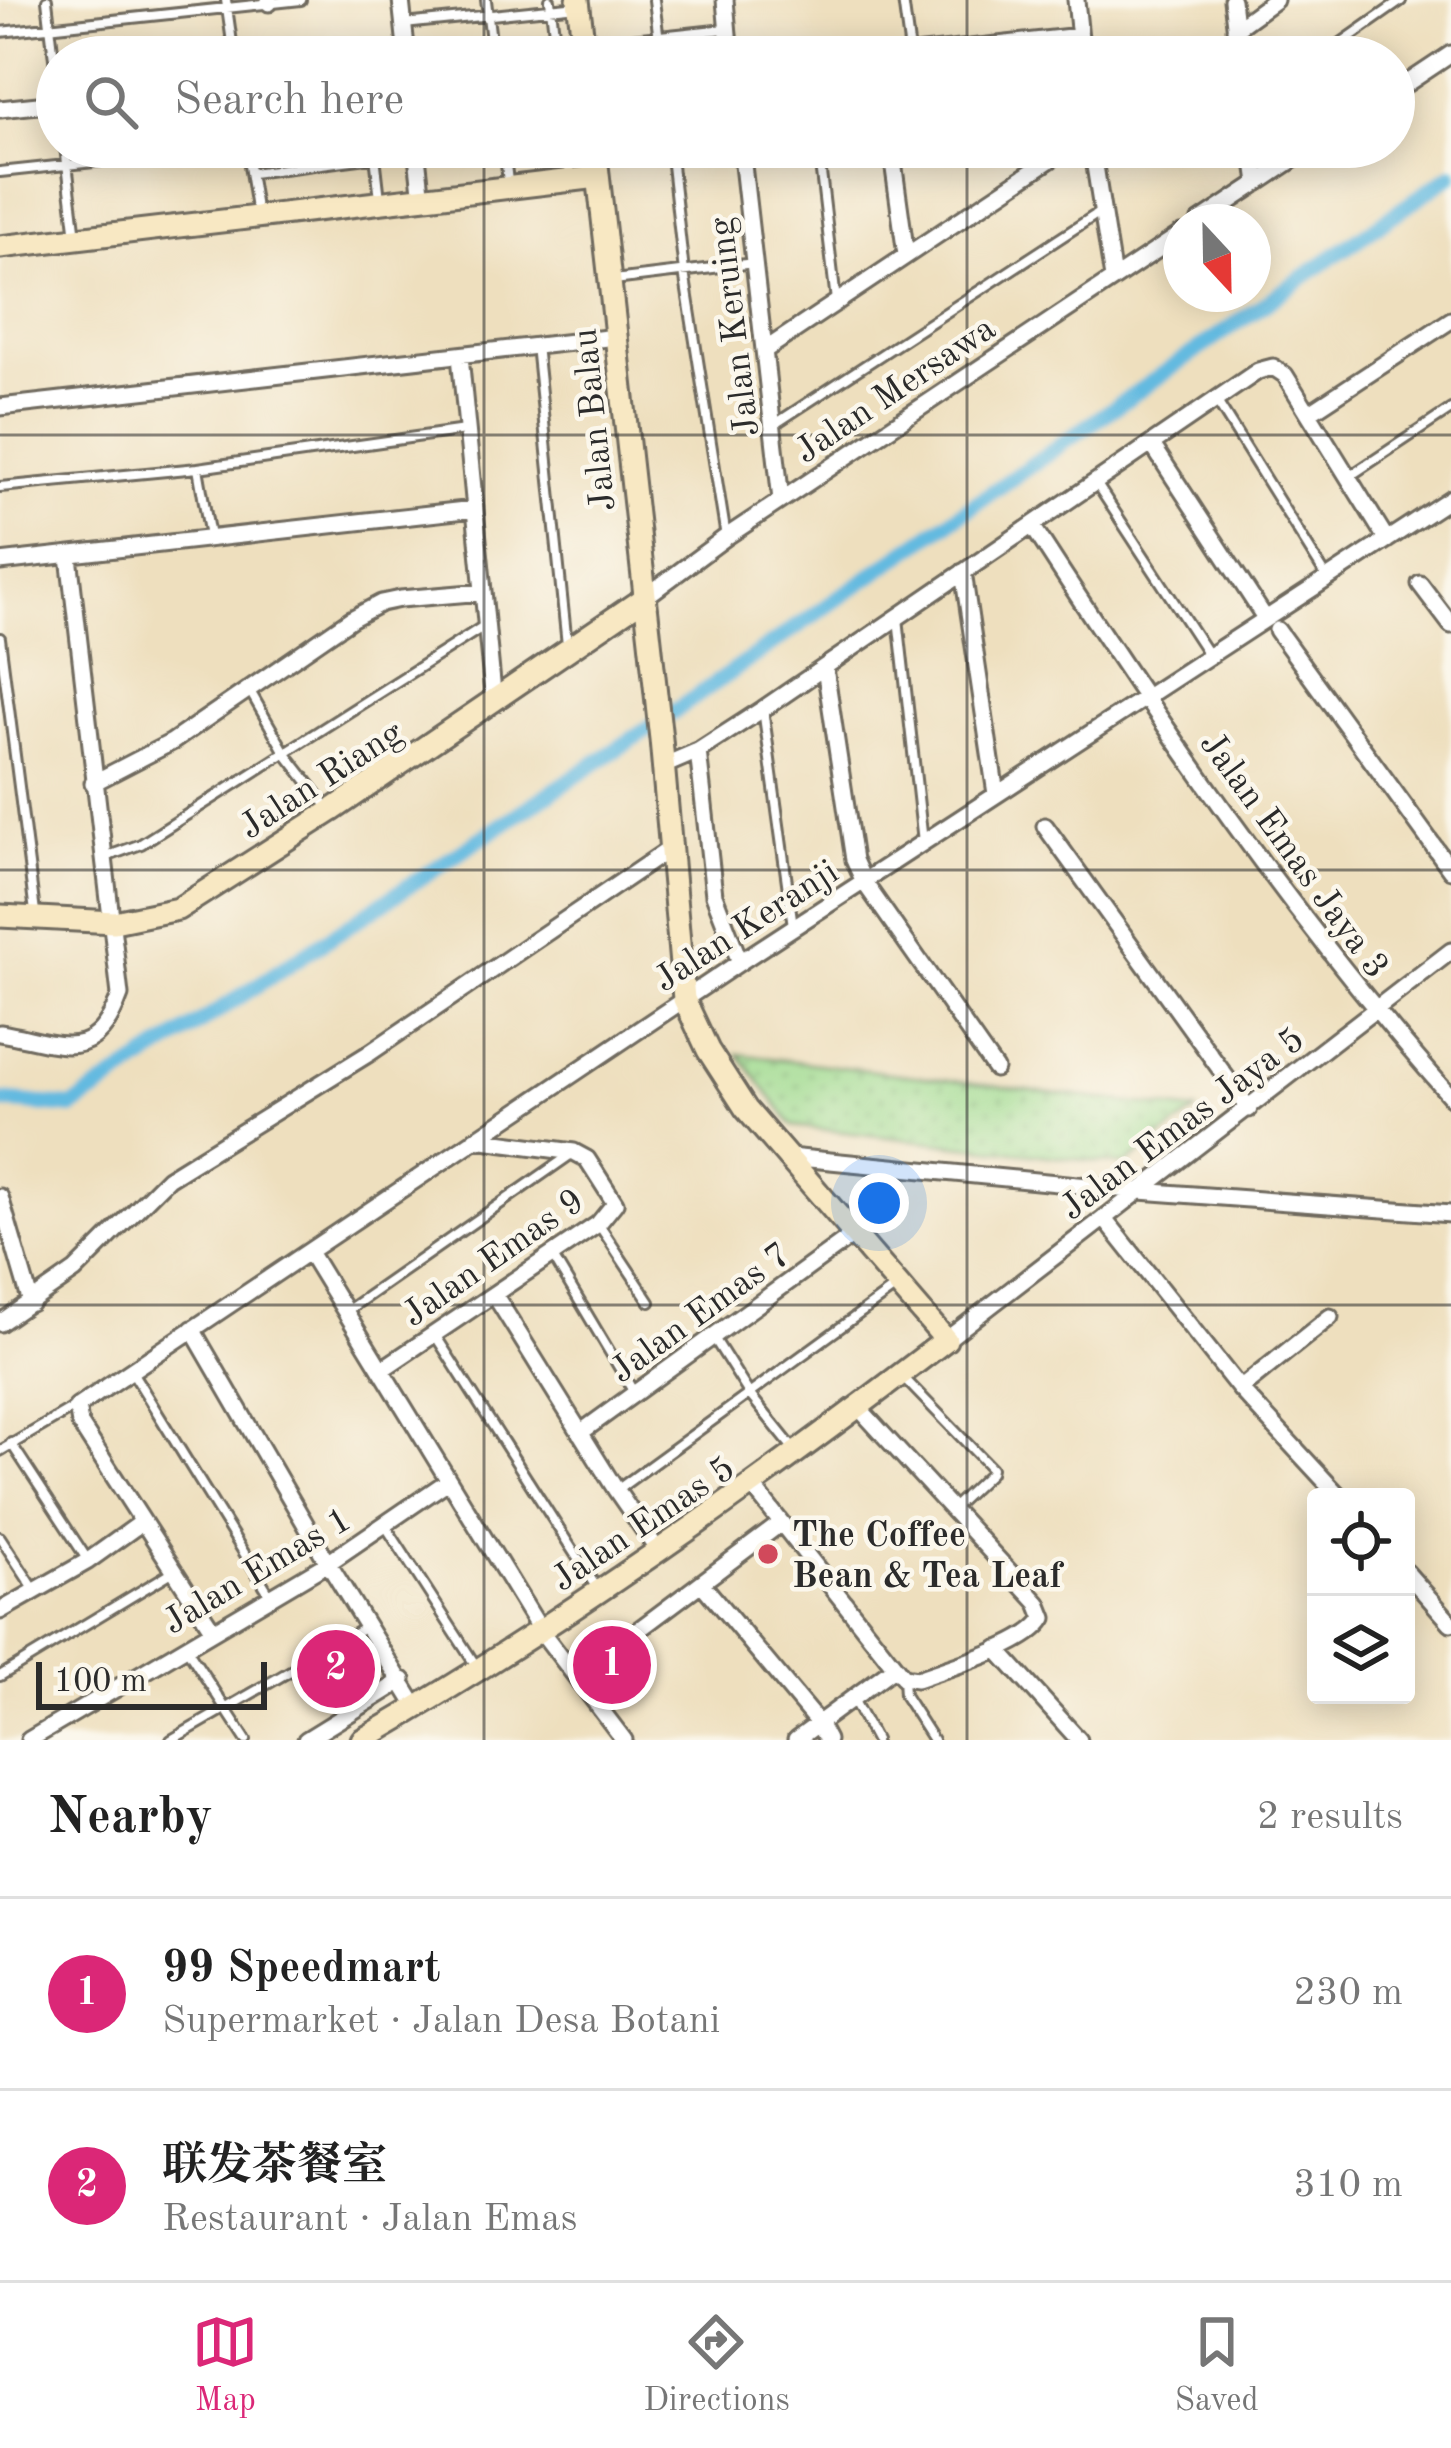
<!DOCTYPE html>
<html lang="en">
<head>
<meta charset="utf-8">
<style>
	:root { --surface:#fff; --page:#f6f6f6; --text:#222; --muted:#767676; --line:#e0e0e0; --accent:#db2777 }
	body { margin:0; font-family:"Old Standard TT","Noto Serif SC",serif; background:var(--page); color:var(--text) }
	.controls { position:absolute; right:36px; bottom:36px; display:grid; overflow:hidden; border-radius:12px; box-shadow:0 6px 30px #0003 }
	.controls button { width:108px; height:108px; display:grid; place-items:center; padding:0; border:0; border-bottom:3px solid var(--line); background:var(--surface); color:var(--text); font:60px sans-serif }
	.compass { position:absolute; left:1163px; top:204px; width:108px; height:108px; border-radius:50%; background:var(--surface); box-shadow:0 6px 30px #0003; rotate:158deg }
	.scale { position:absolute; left:36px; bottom:30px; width:231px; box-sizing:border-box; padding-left:12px; border:6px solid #2b2b2b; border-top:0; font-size:33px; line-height:42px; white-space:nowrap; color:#2b2b2b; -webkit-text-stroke:9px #fbf7ec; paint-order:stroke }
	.you { position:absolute; left:879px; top:1203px; width:42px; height:42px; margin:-30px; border:9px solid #fff; border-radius:50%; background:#1a73e8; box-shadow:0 0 0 18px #1a73e833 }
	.badge { display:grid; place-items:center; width:78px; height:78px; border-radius:50%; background:var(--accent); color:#fff; font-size:39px; font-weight:700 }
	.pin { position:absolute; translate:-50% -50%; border:6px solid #fff; box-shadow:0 3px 12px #0006 }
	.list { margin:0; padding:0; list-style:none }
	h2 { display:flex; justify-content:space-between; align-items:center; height:156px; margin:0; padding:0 48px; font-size:51px }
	h2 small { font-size:39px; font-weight:400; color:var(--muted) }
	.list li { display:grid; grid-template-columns:78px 1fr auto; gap:36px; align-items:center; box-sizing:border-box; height:192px; padding:0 48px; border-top:3px solid var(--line) }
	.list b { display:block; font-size:45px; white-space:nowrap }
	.list p { margin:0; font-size:39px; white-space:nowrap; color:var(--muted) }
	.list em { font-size:39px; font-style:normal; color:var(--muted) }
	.icon { flex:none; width:66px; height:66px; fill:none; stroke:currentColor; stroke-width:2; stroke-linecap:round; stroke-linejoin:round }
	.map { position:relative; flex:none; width:1451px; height:1740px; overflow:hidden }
	.search { position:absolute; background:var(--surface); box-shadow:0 6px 30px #0003; left:36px; right:36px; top:36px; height:132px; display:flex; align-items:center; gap:30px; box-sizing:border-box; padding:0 42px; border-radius:66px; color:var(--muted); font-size:45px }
	.sheet { height:540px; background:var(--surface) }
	nav { display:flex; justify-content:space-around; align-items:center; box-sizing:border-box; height:168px; border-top:3px solid var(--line); background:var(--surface); font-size:33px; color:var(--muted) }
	nav a { display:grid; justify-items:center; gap:6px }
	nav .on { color:var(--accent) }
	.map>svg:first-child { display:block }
	.grass { fill:url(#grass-dots); stroke:#64825c; stroke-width:3 }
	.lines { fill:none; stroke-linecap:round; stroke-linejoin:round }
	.canal { stroke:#63bae0; stroke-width:16 }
	.lane-casing { stroke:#6f6a5e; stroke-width:14 }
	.street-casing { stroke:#6f6a5e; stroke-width:21 }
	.secondary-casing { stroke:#6f6a5e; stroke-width:27 }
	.lane { stroke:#fff; stroke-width:8 }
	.street { stroke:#fff; stroke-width:15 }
	.secondary { stroke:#f8e8c3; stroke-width:21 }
	.grid { fill:none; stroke:#2b2b2b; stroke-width:3; stroke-opacity:0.55 }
	.poi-dot { fill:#d1495b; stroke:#fbf7ec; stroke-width:4.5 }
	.labels { text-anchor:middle; stroke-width:9; stroke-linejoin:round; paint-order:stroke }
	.street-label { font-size:36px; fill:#2b2b2b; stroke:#fbf7ec }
	.poi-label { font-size:36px; font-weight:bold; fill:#2b2b2b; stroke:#fbf7ec; text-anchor:start }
</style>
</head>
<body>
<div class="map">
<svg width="1451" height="1740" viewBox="0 0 1451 1740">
	<defs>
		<pattern id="grass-dots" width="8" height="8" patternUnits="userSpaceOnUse" patternTransform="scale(3)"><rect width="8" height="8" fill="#9eda8e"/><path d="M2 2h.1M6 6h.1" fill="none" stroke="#88bb7b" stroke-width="1.8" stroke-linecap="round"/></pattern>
	</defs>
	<rect width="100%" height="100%" fill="#fbf7ec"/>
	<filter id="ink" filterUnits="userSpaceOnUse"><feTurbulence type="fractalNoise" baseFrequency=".00833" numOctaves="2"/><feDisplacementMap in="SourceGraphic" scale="24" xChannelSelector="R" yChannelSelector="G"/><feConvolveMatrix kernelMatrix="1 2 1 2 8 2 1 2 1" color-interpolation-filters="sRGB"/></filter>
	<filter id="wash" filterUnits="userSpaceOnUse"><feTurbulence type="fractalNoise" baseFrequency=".004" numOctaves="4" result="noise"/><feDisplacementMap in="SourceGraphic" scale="48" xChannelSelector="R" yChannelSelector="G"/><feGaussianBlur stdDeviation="2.7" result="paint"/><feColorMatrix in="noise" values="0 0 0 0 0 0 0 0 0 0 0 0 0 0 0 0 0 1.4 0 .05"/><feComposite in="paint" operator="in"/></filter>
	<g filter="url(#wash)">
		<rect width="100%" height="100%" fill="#eedfbe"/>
		<!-- grass -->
		<path class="grass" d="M738 1054 1196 1111 1125 1165 793 1126Z"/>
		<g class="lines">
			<!-- canal -->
			<path class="canal" d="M0 1101 72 1107 678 709 1451 175"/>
		</g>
	</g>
	<g filter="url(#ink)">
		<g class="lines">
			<!-- lane casing -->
			<g class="lane-casing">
				<path id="lane" d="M47 0 57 84
					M226 0 234 57
					M486 0 493 57
					M550 0 557 57
					M654 0 661 57
					M903 0 910 52
					M404 24 578 6
					M0 32 301 0
					M585 44 725 29
					M1321 57 1401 1
					M65 147 76 237
					M246 147 257 215
					M374 147 380 199
					M504 147 508 182
					M567 147 570 175
					M670 147 684 272 726 537
					M818 147 836 301
					M0 172 235 147
					M252 173 375 157
					M614 280 754 263
					M536 345 567 645
					M1216 400 1326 576
					M775 424 1100 212
					M198 468 210 537
					M1347 478 1451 409
					M1096 483 1208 654
					M0 487 198 468 465 430
					M898 618 923 842
					M0 638 35 912
					M250 691 286 754 330 810
					M763 709 793 926
					M103 858 141 844 484 626
					M599 1225 650 1302
					M552 1255 633 1391
					M345 1312 573 1153
					M435 1335 598 1590
					M714 1338 750 1395 796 1452
					M131 1370 270 1595
					M903 1377 991 1468 990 1473 953 1508
					M11 1443 87 1559
					M0 1451 75 1407
					M617 1490 896 1287
					M385 1525 478 1669
					M0 1537 34 1589
					M185 1646 246 1740
					M0 1676 172 1572
					M903 1678 904 1695 933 1740
					M853 1699 875 1740
					M171 1740 368 1626"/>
			</g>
			<!-- street casing -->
			<g class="street-casing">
				<path id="street" d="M269 0V3
					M401 0 407 57
					M725 0 730 57
					M1076 0 1082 57
					M1232 0 1239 57
					M1235 29 1275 0
					M886 57 1080 36
					M1394 92 1451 54
					M0 109 57 103
					M416 147 422 200
					M741 147 781 500
					M891 147 906 255
					M1092 147 1113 278
					M1253 147 1258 183
					M1199 222 1312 147
					M765 350 1069 147
					M460 356 494 703
					M0 407 616 337
					M1309 413 1451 320
					M1153 446 1265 618
					M1033 527C1161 725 1295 921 1451 1097
					M0 562 474 509
					M963 572 996 794
					M1420 584 1451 625
					M644 598 726 537 1181 234
					M1277 630 1451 870
					M825 668 854 860 864 882 995 1069
					M698 751 714 895 740 962
					M663 766 698 751 763 709 1258 371 1273 367 1285 375 1387 540
					M93 783 172 742 351 619 381 603 400 599 483 592
					M1045 826 1249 1109
					M0 1033C58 1042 94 1068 120 995L69 556
					M789 1157 1140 1191 1451 1214
					M0 1197 31 1303
					M1104 1218 1240 1389 1340 1497
					M309 1252 541 1631 624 1740
					M494 1294 616 1490 659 1552
					M0 1323 75 1271 168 1178 368 1054 671 848
					M192 1329 328 1563 417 1708
					M946 1340 1451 951
					M381 1370 598 1224 615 1203 587 1159 574 1152 475 1139
					M1240 1389 1330 1317
					M580 1433 853 1235
					M753 1487 903 1677 917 1679C949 1667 1028 1646 1044 1618L1038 1603 858 1407
					M1406 1572 1451 1623
					M702 1584 818 1723 827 1740
					M0 1611 88 1561 141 1523
					M212 1629 80 1424 77 1407 740 962 1451 498
					M997 1649 1079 1740
					M577 1676 781 1523
					M29 1740 328 1563 448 1481
					M306 1740 403 1680
					M796 1740 895 1667"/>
			</g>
			<!-- secondary casing -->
			<g class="secondary-casing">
				<path id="secondary" d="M578 0 585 57
					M0 247 598 177
					M0 916 114 922 178 909 331 811 644 598
					M362 1740C567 1621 758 1484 946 1340L746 1109 708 1050 684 999 661 739 595 147"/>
			</g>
			<!-- lane -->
			<use href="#lane" class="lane"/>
			<!-- street -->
			<use href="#street" class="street"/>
			<!-- secondary -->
			<use href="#secondary" class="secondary"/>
		</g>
	</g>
	<!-- grid -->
	<path class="grid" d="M484 0V57M967 0V57M484 147V1740M967 147V1740M0 435H1451M0 870H1451M0 1305H1451"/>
	<!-- markers -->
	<circle class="poi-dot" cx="768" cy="1554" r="12"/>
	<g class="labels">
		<!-- street labels -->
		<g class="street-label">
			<text transform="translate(732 327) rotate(-97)" y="13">Jalan Keruing</text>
			<text transform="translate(894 388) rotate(-34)" y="13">Jalan Mersawa</text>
			<text transform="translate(592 420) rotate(-96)" y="13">Jalan Balau</text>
			<text transform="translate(320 778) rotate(-33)" y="13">Jalan Riang</text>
			<text transform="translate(1296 854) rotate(54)" y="13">Jalan Emas Jaya 3</text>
			<text transform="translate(745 924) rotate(-33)" y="13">Jalan Keranji</text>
			<text transform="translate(1181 1122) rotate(-37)" y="13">Jalan Emas Jaya 5</text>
			<text transform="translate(492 1256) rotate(-35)" y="13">Jalan Emas 9</text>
			<text transform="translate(699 1311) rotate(-36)" y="13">Jalan Emas 7</text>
			<text transform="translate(642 1522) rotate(-34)" y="13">Jalan Emas 5</text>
			<text transform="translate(256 1569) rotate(-31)" y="13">Jalan Emas 1</text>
		</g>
		<!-- poi labels -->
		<g class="poi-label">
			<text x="792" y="1546">The Coffee<tspan x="792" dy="41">Bean &amp; Tea Leaf</tspan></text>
		</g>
	</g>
</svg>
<div class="controls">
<button><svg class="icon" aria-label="locate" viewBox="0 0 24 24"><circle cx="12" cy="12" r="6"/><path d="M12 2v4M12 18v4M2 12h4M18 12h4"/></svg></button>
<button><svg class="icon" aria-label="layers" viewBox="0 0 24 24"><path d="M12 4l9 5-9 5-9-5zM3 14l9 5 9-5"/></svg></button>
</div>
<svg class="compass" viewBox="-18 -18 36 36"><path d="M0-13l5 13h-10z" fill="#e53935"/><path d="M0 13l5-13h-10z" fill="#767676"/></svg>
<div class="scale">100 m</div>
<div class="you"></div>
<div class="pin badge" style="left:612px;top:1665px">1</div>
<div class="pin badge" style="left:336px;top:1669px">2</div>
<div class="search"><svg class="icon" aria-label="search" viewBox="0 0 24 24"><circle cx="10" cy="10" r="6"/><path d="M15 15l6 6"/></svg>Search here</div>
</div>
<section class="sheet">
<h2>Nearby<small>2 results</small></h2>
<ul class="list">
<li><span class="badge">1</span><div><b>99 Speedmart</b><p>Supermarket · Jalan Desa Botani</p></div><em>230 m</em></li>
<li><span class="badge">2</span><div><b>联发茶餐室</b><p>Restaurant · Jalan Emas</p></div><em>310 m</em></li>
</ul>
</section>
<nav>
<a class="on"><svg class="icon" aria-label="map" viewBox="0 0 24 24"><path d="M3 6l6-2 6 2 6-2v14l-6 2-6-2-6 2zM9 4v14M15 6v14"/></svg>Map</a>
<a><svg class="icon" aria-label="directions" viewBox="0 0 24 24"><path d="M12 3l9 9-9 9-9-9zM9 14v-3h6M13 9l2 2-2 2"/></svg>Directions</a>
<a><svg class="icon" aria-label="saved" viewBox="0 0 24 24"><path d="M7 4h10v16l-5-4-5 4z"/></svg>Saved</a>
</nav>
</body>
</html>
